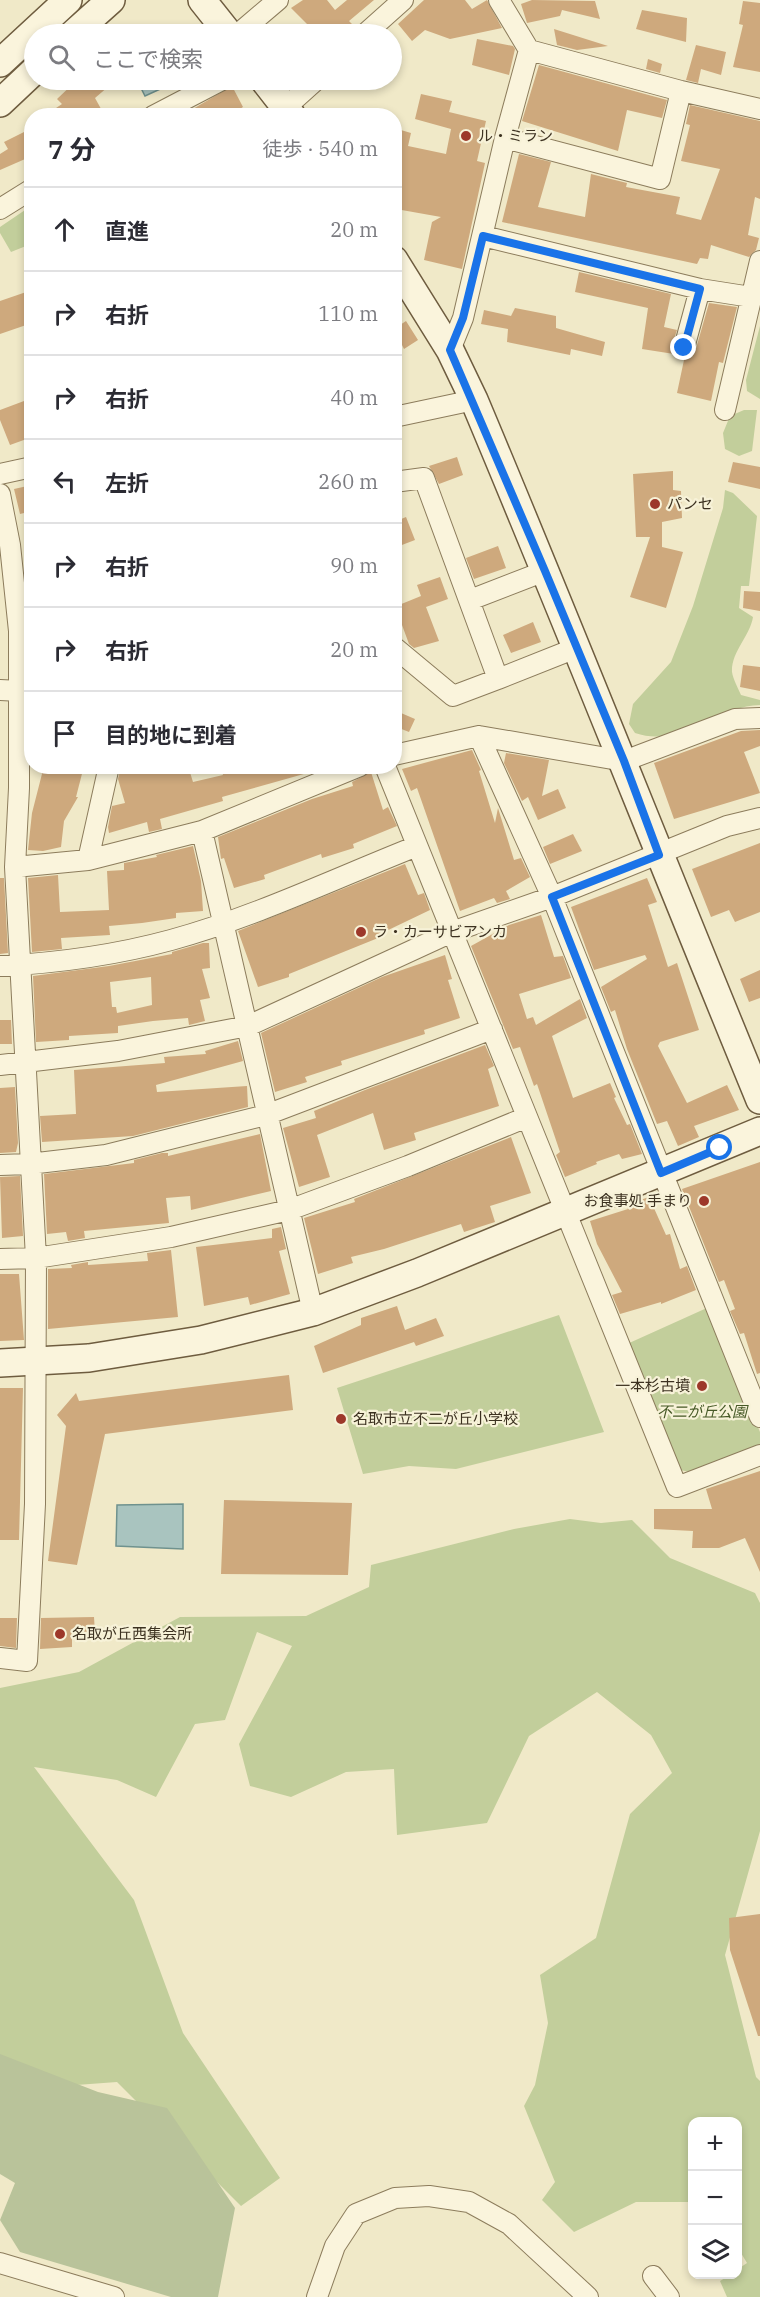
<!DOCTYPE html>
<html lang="ja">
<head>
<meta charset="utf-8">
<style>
	:root { --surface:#fff; --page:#f7f7f7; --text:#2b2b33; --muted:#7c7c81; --line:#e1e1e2 }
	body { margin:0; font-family:"IBM Plex Serif","Noto Sans JP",serif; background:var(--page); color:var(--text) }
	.controls { position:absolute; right:18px; bottom:18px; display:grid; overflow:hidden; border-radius:12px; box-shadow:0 3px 9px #0003 }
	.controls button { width:54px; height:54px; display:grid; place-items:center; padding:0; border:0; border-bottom:2px solid var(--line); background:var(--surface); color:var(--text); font:30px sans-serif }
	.stop { position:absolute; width:18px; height:18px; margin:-14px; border:4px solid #1a73e8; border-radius:50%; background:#fff }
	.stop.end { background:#1a73e8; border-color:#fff; box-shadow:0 2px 6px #0008 }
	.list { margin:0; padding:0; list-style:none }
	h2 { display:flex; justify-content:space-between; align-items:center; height:78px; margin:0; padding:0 24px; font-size:26px }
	h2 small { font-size:20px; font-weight:400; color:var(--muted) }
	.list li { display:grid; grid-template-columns:39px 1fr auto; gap:18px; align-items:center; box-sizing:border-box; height:84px; padding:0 24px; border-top:2px solid var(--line) }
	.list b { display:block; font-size:22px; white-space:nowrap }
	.list em { font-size:20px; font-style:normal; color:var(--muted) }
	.icon { flex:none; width:33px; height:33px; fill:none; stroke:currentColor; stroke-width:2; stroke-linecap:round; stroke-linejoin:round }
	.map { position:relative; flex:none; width:760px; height:2297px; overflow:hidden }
	.search { position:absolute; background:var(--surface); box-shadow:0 3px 9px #0003; left:24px; top:24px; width:378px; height:66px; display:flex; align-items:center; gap:15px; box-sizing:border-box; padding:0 21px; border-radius:33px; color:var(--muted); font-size:22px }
	.panel { position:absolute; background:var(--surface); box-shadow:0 3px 9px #0003; left:24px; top:108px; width:378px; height:666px; border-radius:24px }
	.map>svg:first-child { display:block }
	.green { fill:#c2ce9b }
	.cemetery { fill:#b9c39a }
	.water { fill:#a9c4bf; stroke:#6f928e; stroke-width:1.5 }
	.building { fill:#cea97d; fill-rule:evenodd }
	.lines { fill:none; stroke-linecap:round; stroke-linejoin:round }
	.street-casing { stroke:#8c7c5c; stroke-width:22 }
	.secondary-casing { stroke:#6e5c3f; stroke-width:30 }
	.street { stroke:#faf4dc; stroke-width:20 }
	.secondary { stroke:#faf4dc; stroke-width:27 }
	.route { stroke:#1a73e8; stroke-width:8 }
	.poi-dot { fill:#9d382a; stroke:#f7f2d8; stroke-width:2 }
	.labels { text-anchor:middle; stroke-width:4.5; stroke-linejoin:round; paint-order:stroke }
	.poi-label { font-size:15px; fill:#3c3120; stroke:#f7f2d8; text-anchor:start }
	.park-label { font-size:15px; font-style:italic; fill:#465926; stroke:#f7f2d8 }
</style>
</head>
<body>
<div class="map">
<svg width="760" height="2297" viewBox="0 0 760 2297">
	<rect width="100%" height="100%" fill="#f0e9c8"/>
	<!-- green -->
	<path class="green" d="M31 206V244L11 252 0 233V227Z
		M760 326V399L747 391 746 380Z
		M744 410H757L752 451 739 456 725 449 723 433 730 416Z
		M725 490 733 493 757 516 749 586H741L739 608 753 617C750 636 731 652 732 672 733 679 738 688 741 695L760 700V705C716 706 681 749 635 733L629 724 633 704 671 662 693 606 723 508Z
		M709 1307 760 1432V1446L695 1473 675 1469 627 1344Z
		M559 1315 604 1432 456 1469 409 1466 363 1474 337 1388Z
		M570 1519 601 1523 632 1520 670 1558 755 1593 760 1603V1831L725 1955 756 2077 760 2081V2297H727L720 2281 730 2275 738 2274V2269L747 2263 738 2248V2122H692V2202H636L574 2232 542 2200 555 2182 524 2106 535 2085 548 2023 540 1975 596 1938 630 1814 672 1773 651 1735 597 1692 529 1736 487 1823 397 1835 394 1769 346 1772 291 1797 250 1786 239 1744 292 1646 257 1632 225 1720 195 1724 156 1797 117 1780 34 1767 134 1900 183 2033 280 2178 241 2206 117 2082 22 2089 0 2063V1688L79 1672 180 1617 306 1616 369 1587 371 1565 514 1529Z"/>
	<!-- cemetery -->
	<path class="cemetery" d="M0 2054 98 2092 167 2108 235 2208 218 2297H171L20 2252 0 2220 15 2183 0 2174Z"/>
	<!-- water -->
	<path class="water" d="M161 25 174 34H144Z
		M137 80H180L145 96Z
		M183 1504V1549L116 1546 117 1505Z"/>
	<!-- building -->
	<path class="building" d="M303 0H327L335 10 347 0H374L349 21 352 24 341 34H317L291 8Z
		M424 0H465L472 9 487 0 502 28 450 39 425 30 412 41 398 24Z
		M532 0 595 1 600 19 562 10 560 16 527 23 521 4Z
		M743 1 760 3V72L733 67 743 25 739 24Z
		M642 10 687 18 686 42 636 29Z
		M554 29 608 46 577 50 557 45Z
		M477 39 513 46 515 49 509 75 472 65Z
		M696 45 726 52 721 75 701 69 698 83 686 80Z
		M648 59 662 64 660 73 646 69Z
		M539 65 667 100 662 118 627 110 618 151 522 121Z
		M77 80H116L95 98 105 116H44L62 104 57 99Z
		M232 86 243 107 229 116H181Z
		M421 94 452 101 449 112 486 121 477 161 485 163 462 269 424 260 432 222 441 217 396 209 399 199 394 197V128L411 133 408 146 446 154 451 129 415 119Z
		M690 105 760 121V199L755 197 748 235 759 238 756 250 749 257 711 245 708 259 700 258 697 264 502 222 519 154 551 162 538 207 585 217 591 174 627 183 626 187 680 197 676 214 701 220 720 169 681 161 690 125 686 124Z
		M32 128V156L0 170V154L8 149 4 142Z
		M579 272 671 294 664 327 677 330 672 345 674 354 642 349 648 308 575 292Z
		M32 290V323L0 334V301Z
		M709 303 737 307 723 363 719 362 711 401 677 393 684 360 692 357 695 352Z
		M515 308 556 316V328L605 342 602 356 571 349 570 355 507 342 508 329 481 324 484 310 511 316Z
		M406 321 418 340 404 349 394 329Z
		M32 398V437L10 445 0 420V410Z
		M457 457 463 475 439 484 429 466Z
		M733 462 760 467V489L728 482Z
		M673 471V490L681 491 682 518 662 522V547L683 552 666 608 630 597 650 537H636L633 474Z
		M32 485V511L20 514 14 489Z
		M406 517 415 540 394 548V522Z
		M498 546 506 568 474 579 466 558Z
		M440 577 448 599 426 607 439 641 414 648 409 644 402 625 394 628V607L421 596 417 585Z
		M744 591 760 592V611L743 608Z
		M533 622 541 642 511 653 503 635Z
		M743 665 760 667V691L740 687Z
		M394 710 415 719 409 732 394 726Z
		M760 730V746L744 752 760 793 674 819 654 763 741 731Z
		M472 750 481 770 479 771 495 823 498 808 514 860 521 858 530 877 506 891 510 899 497 903 494 898 460 911 417 788 411 791 402 769Z
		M506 753 549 760 542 796 558 789 566 808 538 820 528 797 522 801 504 763Z
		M44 766H84L76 797H78L64 821 61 847 43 851 28 850 32 813Z
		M121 766H188L193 782 223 775 222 771 241 766H317L318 770 222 797 223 801 160 819 162 829 149 832 147 822 109 833 108 827 112 806 125 803 118 779Z
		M371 772 383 810 388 807 397 826 353 844 354 848 322 858 321 854 264 875 265 879 234 888 224 858 221 859 218 837 312 799 353 786 352 782Z
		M573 834 582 851 550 864 543 847Z
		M760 843V912L735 922 729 910 711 917 692 869Z
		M193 846 201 881 203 911 176 913V918L142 923 109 926 110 935 61 938 62 949 32 952 28 878 58 875 60 912 109 910 107 871 124 870V863L157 857 156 855Z
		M405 864 418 895 424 893 430 910 382 933 383 936 289 974V977L258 987 238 931Z
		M0 878H4L8 953 0 954Z
		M647 878 657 902 648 905 668 967 677 963 699 1030 660 1042 658 1046 687 1103 727 1085 739 1110 694 1126 699 1137 678 1146 667 1121 657 1124 627 1049 615 1010 611 1012 601 987 647 959 645 955 594 970 571 907Z
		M541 915 554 957 563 956 571 978 519 994 527 1019 533 1017 536 1025 580 999 587 1018 552 1036 573 1098 610 1083 616 1097 614 1098 627 1125 630 1124 642 1154 622 1159 619 1154 596 1162 597 1164 565 1177 556 1155 560 1152 537 1084 534 1086 520 1047 513 1049 471 946 509 925Z
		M203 943H209L210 968 202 969 210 998 200 1000 205 1021 189 1025 188 1018 153 1021 118 1026V1033L69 1036V1040L36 1042 33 976 109 966 172 954V952ZM151 977 152 1005 117 1013 116 1007H112L110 982Z
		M445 955 452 979 448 980 460 1018 424 1030 425 1034 341 1061 342 1065 305 1077 307 1082 275 1092 261 1033 382 977Z
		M760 970V998L749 1002 740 979Z
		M0 1020H11L12 1044H0Z
		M238 1041 243 1061 156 1085 157 1092 247 1086 248 1107 133 1136 42 1142 40 1116 76 1114 74 1070 165 1063 164 1057 206 1054 205 1051Z
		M485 1045 494 1066 488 1069 499 1106 414 1133 416 1140 384 1150 373 1113 317 1135 330 1177 299 1187 283 1128 316 1118 314 1111 365 1090Z
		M15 1087 18 1143 16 1152 0 1153V1088Z
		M260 1134 271 1191 191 1210 190 1196 166 1198 169 1223 84 1231 85 1238 68 1241 66 1232 47 1234 44 1174 134 1163V1160L162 1153H168V1156Z
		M511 1137 531 1193 490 1206 495 1222 464 1232 461 1224 384 1249 351 1257 353 1263 318 1274 304 1218 355 1202 354 1199Z
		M760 1162V1373L757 1374 744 1333 740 1334 730 1311 735 1309 724 1280 719 1282 682 1189Z
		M20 1176 23 1236 2 1238 0 1177Z
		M649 1197 666 1235 670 1234 680 1269 687 1266 696 1290 661 1304V1302L620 1314 612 1295 622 1292 597 1244 590 1221 628 1209 626 1205Z
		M281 1227 286 1249 279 1251 290 1294 250 1305 248 1297 204 1306 196 1247 272 1238V1229Z
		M171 1250 178 1317 48 1329V1269L72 1268 71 1265 88 1262V1265L148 1261 147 1253Z
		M0 1274H19L24 1340 0 1341Z
		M397 1306 405 1330 436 1318 444 1336 416 1346 414 1342 323 1373 314 1346 361 1325V1318Z
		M289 1375 293 1410 105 1434 77 1565 48 1561 66 1426 57 1415 76 1393 79 1401Z
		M0 1388H23L19 1540H0Z
		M760 1471V1572L745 1538 719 1548H692L693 1531 654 1529V1509H712L706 1489Z
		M224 1500 352 1503 348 1575 221 1574Z
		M94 1617 95 1633 72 1635V1647L40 1649 41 1618Z
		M0 1618H17L16 1648 0 1646Z
		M760 1914V2036H758L730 1950 729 1918Z"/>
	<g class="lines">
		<!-- street casing -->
		<g class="street-casing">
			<path id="street" d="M499 0 529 50 681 91 760 109
				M238 34 278 0
				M365 34 403 0
				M286 107 316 80
				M153 116 222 80
				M505 138 660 179 681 91
				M0 209 32 189
				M483 236 700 289 751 297
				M684 348 700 289
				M450 350 463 318 505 138 529 50
				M725 410 760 261
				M394 417 474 400
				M0 474 32 467
				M394 482 424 478 498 679 453 696 394 647
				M0 494 10 545 19 631V788L15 867 36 1258 35 1504 27 1661 0 1658
				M470 600 545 571
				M498 679 576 648
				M0 690 20 691
				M479 736 552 897 760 1417
				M394 755 479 736 624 761 735 719 760 718
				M385 766 677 1487 760 1455
				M202 831 313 1312
				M88 860 109 766
				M15 867 88 860 202 831 360 766
				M0 966C56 963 116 955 171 940 255 917 336 878 417 846
				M0 1065 118 1051 248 1026 452 932 552 897 727 826 760 818
				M0 1165 29 1164 106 1155 266 1115 492 1029
				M0 1259 36 1258 171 1237 289 1210 408 1166 527 1117
				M0 2263 114 2297
				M653 2276 669 2297
				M317 2297 335 2246 356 2214 395 2198 429 2196 469 2202 509 2224 588 2297"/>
		</g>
		<!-- secondary casing -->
		<g class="secondary-casing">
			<path id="secondary" d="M202 0 229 34
				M73 34 111 0
				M0 63 68 0
				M264 80 292 116
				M0 103 34 71
				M394 260 450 350 474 400C572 633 664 867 760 1100
				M0 1363 89 1358 201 1340 313 1312 417 1273 760 1131"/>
		</g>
		<!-- street -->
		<use href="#street" class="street"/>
		<!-- secondary -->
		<use href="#secondary" class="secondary"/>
	</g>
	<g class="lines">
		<!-- route -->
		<path class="route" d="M684 348 700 289 483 236 463 318 450 350 545 571 624 761 659 855 552 897 661 1173 720 1148"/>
	</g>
	<!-- markers -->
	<g class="poi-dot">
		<circle cx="466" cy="136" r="6"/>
		<circle cx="655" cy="504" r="6"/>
		<circle cx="361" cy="932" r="6"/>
		<circle cx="704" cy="1201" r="6"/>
		<circle cx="702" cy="1386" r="6"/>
		<circle cx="341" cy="1419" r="6"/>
		<circle cx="60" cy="1634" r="6"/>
	</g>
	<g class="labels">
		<!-- poi labels -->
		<g class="poi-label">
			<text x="478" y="141">ル・ミラン</text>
			<text x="667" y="509">パンセ</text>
			<text x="373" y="937">ラ・カーサビアンカ</text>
			<text x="692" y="1206" text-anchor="end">お食事処 手まり</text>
			<text x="690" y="1391" text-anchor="end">一本杉古墳</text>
			<text x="353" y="1424">名取市立不二が丘小学校</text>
			<text x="72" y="1639">名取が丘西集会所</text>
		</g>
		<!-- park labels -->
		<g class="park-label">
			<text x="702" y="1417">不二が丘公園</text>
		</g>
	</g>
</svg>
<div class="controls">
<button>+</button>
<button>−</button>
<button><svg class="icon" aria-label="layers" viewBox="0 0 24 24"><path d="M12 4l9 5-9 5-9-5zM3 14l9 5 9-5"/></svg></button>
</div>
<div class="stop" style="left:720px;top:1148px"></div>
<div class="stop end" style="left:684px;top:348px"></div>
<div class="search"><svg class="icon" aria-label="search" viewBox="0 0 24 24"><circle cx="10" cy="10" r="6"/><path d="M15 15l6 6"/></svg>ここで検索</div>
<section class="panel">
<h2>7 分<small>徒歩 · 540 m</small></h2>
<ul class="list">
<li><svg class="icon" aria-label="ahead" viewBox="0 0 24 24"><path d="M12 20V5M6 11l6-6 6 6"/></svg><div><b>直進</b></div><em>20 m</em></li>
<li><svg class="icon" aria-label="right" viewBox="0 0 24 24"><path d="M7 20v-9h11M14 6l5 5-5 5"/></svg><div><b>右折</b></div><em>110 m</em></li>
<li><svg class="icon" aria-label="right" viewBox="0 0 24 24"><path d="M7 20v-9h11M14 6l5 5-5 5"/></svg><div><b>右折</b></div><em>40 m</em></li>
<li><svg class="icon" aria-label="left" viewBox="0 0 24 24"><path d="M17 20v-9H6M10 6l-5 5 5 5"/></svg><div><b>左折</b></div><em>260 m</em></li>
<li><svg class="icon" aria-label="right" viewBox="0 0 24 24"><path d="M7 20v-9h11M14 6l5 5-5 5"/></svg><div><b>右折</b></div><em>90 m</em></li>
<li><svg class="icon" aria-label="right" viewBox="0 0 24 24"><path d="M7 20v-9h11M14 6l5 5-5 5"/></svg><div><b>右折</b></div><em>20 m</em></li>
<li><svg class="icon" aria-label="arrive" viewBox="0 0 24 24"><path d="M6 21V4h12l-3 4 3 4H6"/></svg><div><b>目的地に到着</b></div></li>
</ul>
</section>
</div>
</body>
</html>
